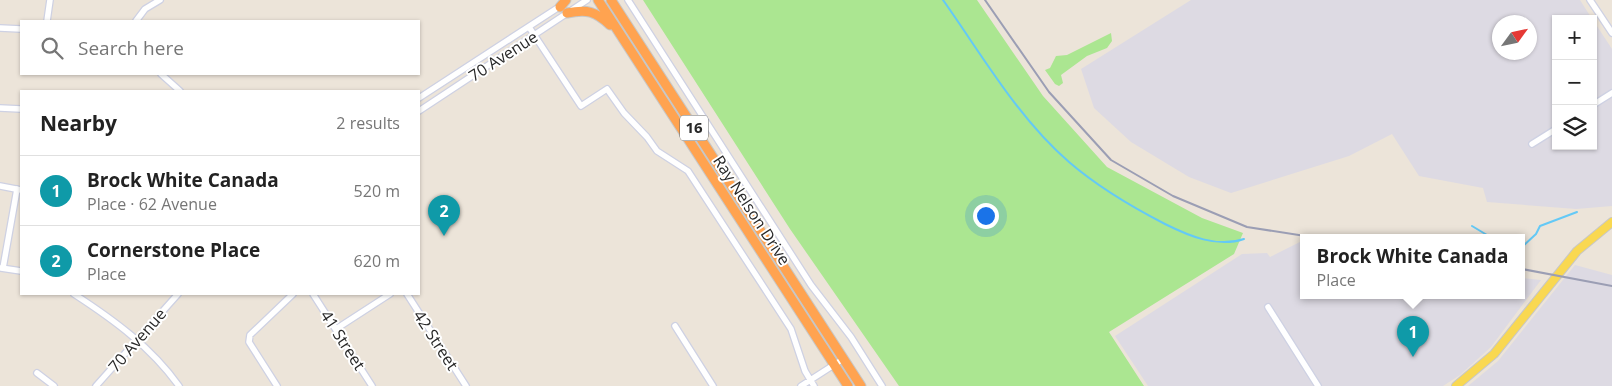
<!DOCTYPE html>
<html lang="en">
<head>
<meta charset="utf-8">
<style>
	:root { --surface:#fff; --page:#f2f2f2; --text:#222; --muted:#767676; --line:#e0e0e0; --accent:#d93025 }
	body { margin:0; font-family:"Open Sans",sans-serif; background:var(--page); color:var(--text) }
	.controls { position:absolute; right:15px; top:15px; display:grid; overflow:hidden; border-radius:0px; box-shadow:0 1px 4px #0004 }
	.controls button { width:45px; height:45px; display:grid; place-items:center; padding:0; border:0; border-bottom:1px solid var(--line); background:var(--surface); color:var(--text); font:25px sans-serif }
	.compass { position:absolute; left:1492px; top:15px; width:45px; height:45px; border-radius:50%; background:var(--surface); box-shadow:0 1px 4px #0004; rotate:57deg }
	.you { position:absolute; left:985px; top:215px; width:18px; height:18px; margin:-12px; border:4px solid #fff; border-radius:50%; background:#1a73e8; box-shadow:0 0 0 8px #1a73e833 }
	.badge { display:grid; place-items:center; width:32px; height:32px; border-radius:50%; background:var(--accent); color:#fff; font-size:16px; font-weight:700 }
	.pin { position:absolute; translate:-50% -41px; filter:drop-shadow(0 1px 2px #0008) }
	.pin::after { content:''; position:absolute; top:26px; width:18px; height:15px; background:inherit; clip-path:polygon(0 0,100% 0,50% 100%) }
	.popup { position:absolute; left:1300px; top:234px; width:225px; height:65px; box-sizing:border-box; display:grid; place-content:center; border-radius:0px; background:var(--surface); filter:drop-shadow(0 1px 4px #0005); font-size:16px; white-space:nowrap; color:var(--muted) }
	.popup b { font-size:19px; color:var(--text) }
	.popup::after { content:''; position:absolute; left:50%; top:100%; margin-left:-10px; border:10px solid transparent; border-top-color:var(--surface) }
	.list { margin:0; padding:0; list-style:none }
	h2 { display:flex; justify-content:space-between; align-items:center; height:65px; margin:0; padding:0 20px; font-size:21px }
	h2 small { font-size:16px; font-weight:400; color:var(--muted) }
	.list li { display:grid; grid-template-columns:32px 1fr auto; gap:15px; align-items:center; box-sizing:border-box; height:70px; padding:0 20px; border-top:1px solid var(--line) }
	.list b { display:block; font-size:19px; white-space:nowrap }
	.list p { margin:0; font-size:16px; white-space:nowrap; color:var(--muted) }
	.list em { font-size:16px; font-style:normal; color:var(--muted) }
	.icon { flex:none; width:28px; height:28px; fill:none; stroke:currentColor; stroke-width:2; stroke-linecap:round; stroke-linejoin:round }
	.map { position:relative; flex:none; width:1612px; height:386px; overflow:hidden }
	.search { position:absolute; background:var(--surface); box-shadow:0 1px 4px #0004; left:20px; top:20px; width:400px; height:55px; display:flex; align-items:center; gap:12px; box-sizing:border-box; padding:0 18px; border-radius:0px; color:var(--muted); font-size:19px }
	.panel { position:absolute; background:var(--surface); box-shadow:0 1px 4px #0004; left:20px; top:90px; width:400px; height:205px; border-radius:0px }
	.map>svg:first-child { display:block }
	.industrial { fill:#dddae3; fill-rule:evenodd }
	.green { fill:#abe691 }
	.lines { fill:none; stroke-linecap:round; stroke-linejoin:round }
	.stream { stroke:#64c9f6; stroke-width:2 }
	.minor-casing { stroke:#ced1e3; stroke-width:8 }
	.major-casing { stroke:#c7c7c7; stroke-width:10 }
	.highway-casing { stroke:#c7c7c7; stroke-width:11 }
	.minor { stroke:#fff; stroke-width:5.5 }
	.major { stroke:#f9d851; stroke-width:8 }
	.highway { stroke:#ffa350; stroke-width:9 }
	.rail { stroke:#9b9eb4; stroke-width:2 }
	.labels { text-anchor:middle; stroke-width:4; stroke-linejoin:round; paint-order:stroke }
	.shield { fill:#fff; stroke:#686868; stroke-width:1 }
	.shield-label { font-size:15px; font-weight:bold; fill:#282828 }
	.street-label { font-size:16px; fill:#282828; stroke:#fff }
</style>
</head>
<body>
<div class="map">
<svg width="1612" height="386" viewBox="0 0 1612 386">
	<rect width="100%" height="100%" fill="#ece4d9"/>
	<!-- industrial -->
	<path class="industrial" d="M1191 0H1580L1592 19H1556V146H1593V20L1612 49V206L1576 209 1487 202 1483 188 1419 176 1392 134 1349 156 1231 193 1189 177 1131 142 1094 108 1081 69ZM1500 22H1530V52H1500Z
		M1300 242 1304 243V296H1522V278L1541 280 1491 347 1460 375 1443 386H1148L1115 336 1242 254 1267 253 1270 257Z
		M1575 265 1612 275V386H1468L1498 361Z"/>
	<!-- green -->
	<path class="green" d="M643 0H977L1043 96 1107 167 1202 218 1243 233 1234 254 1109 332 1144 386H899L790 229Z
		M1111 33 1112 41 1107 48 1087 56 1061 75 1063 83 1059 86 1055 84 1045 70 1050 68 1056 56 1067 55Z"/>
	<g class="lines">
		<!-- stream -->
		<path class="stream" d="M943 0C982 55 1018 118 1069 162 1098 187 1130 206 1165 224 1189 236 1217 248 1244 239
			M1472 226 1492 238
			M1522 247 1536 234 1540 226 1577 212"/>
		<!-- minor casing -->
		<g class="minor-casing">
			<path id="minor" d="M628 0 811 285 851 337 882 386
				M1590 0 1612 33
				M47 21 50 0
				M136 21 145 9 160 0
				M529 27 581 106 607 89 624 113 647 137 657 151 688 171 791 329 805 371 814 386
				M0 28 21 29
				M161 74 180 91
				M419 98 562 5
				M1593 105 1612 93
				M0 108 21 109
				M419 111 587 0
				M1532 144 1556 129
				M0 186 21 190
				M1 268 21 271
				M3 268 17 189
				M74 294C114 320 151 347 179 386
				M313 294 372 386
				M407 294 466 386
				M1268 307 1318 386
				M675 326 713 386
				M336 329 390 294
				M37 373 54 386
				M96 386 178 294
				M277 386 249 342 250 335 293 294
				M801 386 843 359"/>
		</g>
		<!-- major casing -->
		<g class="major-casing">
			<path id="major" d="M1456 386 1494 354 1577 251 1612 222"/>
		</g>
		<!-- highway casing -->
		<g class="highway-casing">
			<path id="highway" d="M598 0 848 386
				M611 0 861 386
				M560 7 566 0
				M567 13C587 9 595 11 610 25"/>
		</g>
		<!-- minor -->
		<use href="#minor" class="minor"/>
		<!-- major -->
		<use href="#major" class="major"/>
		<!-- highway -->
		<use href="#highway" class="highway"/>
		<!-- rail -->
		<path class="rail" d="M985 0 1049 92 1111 160 1173 196 1247 227 1318 238
			M1522 269 1612 286"/>
	</g>
	<g class="labels">
		<!-- shield labels -->
		<rect class="shield" x="680" y="115.5" width="28" height="25" rx="4"/>
		<g class="shield-label">
			<text x="694" y="133">16</text>
		</g>
		<!-- street labels -->
		<g class="street-label">
			<text transform="translate(503 56) rotate(-33)" y="6">70 Avenue</text>
			<text transform="translate(752 210) rotate(57)" y="6">Ray Nelson Drive</text>
			<text transform="translate(137 340) rotate(-49)" y="6">70 Avenue</text>
			<text transform="translate(343 340) rotate(57)" y="6">41 Street</text>
			<text transform="translate(436 340) rotate(57)" y="6">42 Street</text>
		</g>
	</g>
</svg>
<div class="controls">
<button>+</button>
<button>−</button>
<button><svg class="icon" aria-label="layers" viewBox="0 0 24 24"><path d="M12 4l9 5-9 5-9-5zM3 14l9 5 9-5"/></svg></button>
</div>
<svg class="compass" viewBox="-18 -18 36 36"><path d="M0-13l5 13h-10z" fill="#e53935"/><path d="M0 13l5-13h-10z" fill="#767676"/></svg>
<div class="you"></div>
<div class="pin badge" style="left:1413px;top:357px;background:#0f9aa8">1</div>
<div class="popup"><b>Brock White Canada</b>Place</div>
<div class="pin badge" style="left:444px;top:236px;background:#0f9aa8">2</div>
<div class="search"><svg class="icon" aria-label="search" viewBox="0 0 24 24"><circle cx="10" cy="10" r="6"/><path d="M15 15l6 6"/></svg>Search here</div>
<section class="panel">
<h2>Nearby<small>2 results</small></h2>
<ul class="list">
<li><span class="badge" style="background:#0f9aa8">1</span><div><b>Brock White Canada</b><p>Place · 62 Avenue</p></div><em>520 m</em></li>
<li><span class="badge" style="background:#0f9aa8">2</span><div><b>Cornerstone Place</b><p>Place</p></div><em>620 m</em></li>
</ul>
</section>
</div>
</body>
</html>
